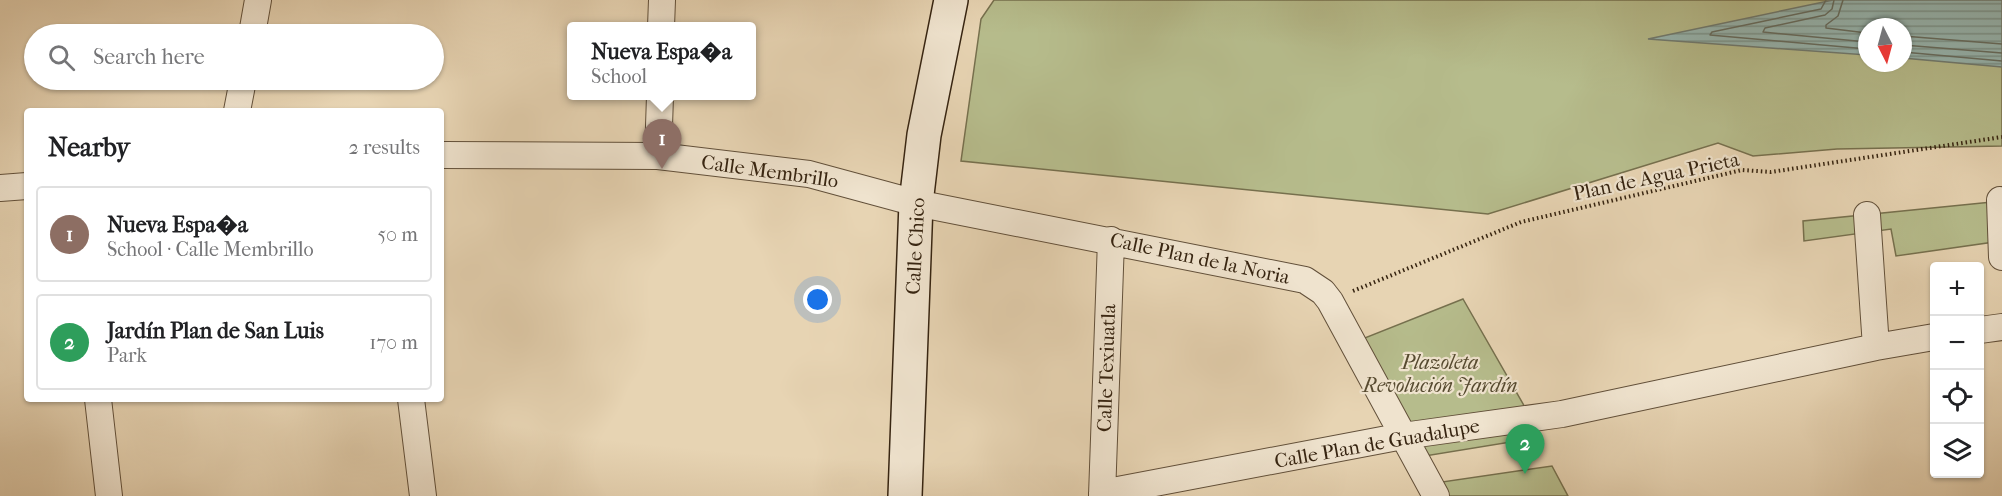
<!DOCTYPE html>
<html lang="en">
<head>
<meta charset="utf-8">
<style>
	:root { --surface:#fff; --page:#f6f6f6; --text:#202124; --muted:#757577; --line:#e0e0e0; --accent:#8f2418 }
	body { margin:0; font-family:"IM FELL French Canon",serif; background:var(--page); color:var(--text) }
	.controls { position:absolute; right:18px; bottom:18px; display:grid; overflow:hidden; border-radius:6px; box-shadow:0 2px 4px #0004 }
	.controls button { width:54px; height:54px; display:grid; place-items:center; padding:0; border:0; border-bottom:2px solid var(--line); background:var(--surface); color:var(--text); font:30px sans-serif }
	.compass { position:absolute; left:1858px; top:18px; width:54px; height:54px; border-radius:50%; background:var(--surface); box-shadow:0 2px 4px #0004; rotate:174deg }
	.you { position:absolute; left:818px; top:300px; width:21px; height:21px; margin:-15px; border:4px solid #fff; border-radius:50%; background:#1a73e8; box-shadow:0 0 0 9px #1a73e833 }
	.badge { display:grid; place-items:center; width:39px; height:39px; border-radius:50%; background:var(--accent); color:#fff; font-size:20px; font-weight:700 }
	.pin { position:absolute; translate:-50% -50px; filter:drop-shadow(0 2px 3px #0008) }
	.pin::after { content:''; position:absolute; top:32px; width:21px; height:18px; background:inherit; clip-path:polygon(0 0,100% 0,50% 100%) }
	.popup { position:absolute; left:567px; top:22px; width:189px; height:78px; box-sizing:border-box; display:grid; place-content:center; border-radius:6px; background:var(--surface); filter:drop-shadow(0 2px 4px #0005); font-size:20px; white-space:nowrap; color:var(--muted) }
	.popup b { font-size:22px; color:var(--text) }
	.popup::after { content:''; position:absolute; left:50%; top:100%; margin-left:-12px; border:12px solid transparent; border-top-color:var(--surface) }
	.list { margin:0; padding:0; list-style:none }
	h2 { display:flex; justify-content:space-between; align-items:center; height:78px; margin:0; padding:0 24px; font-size:26px }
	h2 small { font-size:20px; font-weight:400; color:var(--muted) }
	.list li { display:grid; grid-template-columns:39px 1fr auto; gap:18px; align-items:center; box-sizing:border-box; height:96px; margin:0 12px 12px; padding:0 12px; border:2px solid var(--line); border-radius:6px }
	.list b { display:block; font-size:22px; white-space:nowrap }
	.list p { margin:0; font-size:20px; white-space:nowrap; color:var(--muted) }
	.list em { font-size:20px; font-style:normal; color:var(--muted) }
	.icon { flex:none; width:33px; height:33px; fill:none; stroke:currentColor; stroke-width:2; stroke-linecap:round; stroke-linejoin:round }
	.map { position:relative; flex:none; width:2002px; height:496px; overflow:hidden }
	.search { position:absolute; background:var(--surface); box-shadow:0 2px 4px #0004; left:24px; top:24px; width:420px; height:66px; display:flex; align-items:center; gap:15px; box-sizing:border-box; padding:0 21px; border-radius:33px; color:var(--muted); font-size:22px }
	.panel { position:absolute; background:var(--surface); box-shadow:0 2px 4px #0004; left:24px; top:108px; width:420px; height:294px; border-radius:6px }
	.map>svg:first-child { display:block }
	.green { fill:#b6bc8c; stroke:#76704e; stroke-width:1.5; fill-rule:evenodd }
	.water { fill:url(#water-rules); stroke:#707c72; stroke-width:1.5 }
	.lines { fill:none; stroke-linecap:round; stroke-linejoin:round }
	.shore { stroke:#666e62; stroke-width:1.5 }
	.street-casing { stroke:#62503a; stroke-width:28 }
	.secondary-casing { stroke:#362411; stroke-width:36 }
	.path { stroke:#362411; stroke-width:4; stroke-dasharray:1.5 3; stroke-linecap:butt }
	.street { stroke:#efe3ce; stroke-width:26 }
	.secondary { stroke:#efe3ce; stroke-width:33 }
	.labels { text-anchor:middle; stroke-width:4.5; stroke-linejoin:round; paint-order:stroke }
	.street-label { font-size:20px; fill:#362411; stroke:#efe3ce }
	.park-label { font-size:20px; font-style:italic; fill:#564a30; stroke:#efe3ce }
</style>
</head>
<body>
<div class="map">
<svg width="2002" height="496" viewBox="0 0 2002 496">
	<defs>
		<pattern id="water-rules" width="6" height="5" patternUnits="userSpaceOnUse" patternTransform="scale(1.5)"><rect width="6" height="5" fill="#97b7b2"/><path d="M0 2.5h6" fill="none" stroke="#7c958f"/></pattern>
	</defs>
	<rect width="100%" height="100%" fill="#e7d4b3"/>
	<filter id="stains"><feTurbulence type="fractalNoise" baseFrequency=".00333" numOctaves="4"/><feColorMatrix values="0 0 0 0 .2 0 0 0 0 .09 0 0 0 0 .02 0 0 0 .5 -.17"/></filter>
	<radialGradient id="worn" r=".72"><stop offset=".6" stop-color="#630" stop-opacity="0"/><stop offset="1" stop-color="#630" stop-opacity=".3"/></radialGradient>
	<!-- green -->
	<path class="green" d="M994 0H2002V146L1837 149 1753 156 1718 143 1488 214 961 161 981 19ZM1867 27H1903V63H1867Z
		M2002 201 1994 242 1896 256 1891 229 1804 241 1803 221Z
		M1463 299 1542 437 1425 456 1352 343Z
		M1552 466 1568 496H1442L1435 483Z"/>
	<!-- water -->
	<path class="water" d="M1833 0H2002V67L1903 58V27H1867V55L1648 39Z"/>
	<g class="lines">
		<!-- shore -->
		<path class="shore" d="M1826 0 1821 9 1712 32 1710 35 1867 49
			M1834 0 1832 9 1825 15 1765 28 1763 32 1867 42
			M1843 0 1838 16 1826 25V28L1867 33
			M1903 36 2002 44
			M1903 45 2002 53
			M1903 52 2002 61"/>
		<!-- street casing -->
		<g class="street-casing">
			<path id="street" d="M661 27 662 0
				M252 34 258 0
				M237 111 243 80
				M441 155 658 156 809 174 916 203 1305 280 1323 292 1330 301 1436 496
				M658 156 660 96
				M0 188 27 186
				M2000 200 2002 257
				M1867 215 1876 347
				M1980 330 2002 327
				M98 399 109 496
				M411 399 423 496
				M1102 493 1403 436 1562 414 1876 347 1934 337
				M1102 496 1111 240"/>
		</g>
		<!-- secondary casing -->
		<g class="secondary-casing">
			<path id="secondary" d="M905 496 916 203 924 135 951 0"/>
		</g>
		<!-- path -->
		<path class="path" d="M1353 291 1521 222 1742 170 1771 172 2002 137"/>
		<!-- street -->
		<use href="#street" class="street"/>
		<!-- secondary -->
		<use href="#secondary" class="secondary"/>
	</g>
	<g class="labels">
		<!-- street labels -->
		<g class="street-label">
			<text transform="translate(770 171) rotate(8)" y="7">Calle Membrillo</text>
			<text transform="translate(1656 176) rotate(-12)" y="7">Plan de Agua Prieta</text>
			<text transform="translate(915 246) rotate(-87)" y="7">Calle Chico</text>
			<text transform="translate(1200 258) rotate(12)" y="7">Calle Plan de la Noria</text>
			<text transform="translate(1106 368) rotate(-88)" y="7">Calle Texiuatla</text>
			<text transform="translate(1377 443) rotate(-10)" y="7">Calle Plan de Guadalupe</text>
		</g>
		<!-- park labels -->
		<g class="park-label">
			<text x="1440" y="369">Plazoleta<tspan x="1440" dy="23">Revolución Jardín</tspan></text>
		</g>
	</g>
	<rect width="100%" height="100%" filter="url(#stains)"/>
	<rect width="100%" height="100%" fill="url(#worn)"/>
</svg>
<div class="controls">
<button>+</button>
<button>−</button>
<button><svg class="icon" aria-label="locate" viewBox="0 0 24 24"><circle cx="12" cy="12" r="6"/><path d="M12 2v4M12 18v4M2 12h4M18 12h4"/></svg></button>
<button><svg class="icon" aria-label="layers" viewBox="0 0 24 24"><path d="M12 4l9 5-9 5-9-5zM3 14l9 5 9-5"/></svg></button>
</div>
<svg class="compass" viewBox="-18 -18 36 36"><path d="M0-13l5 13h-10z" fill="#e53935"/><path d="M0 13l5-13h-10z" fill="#757577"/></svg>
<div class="you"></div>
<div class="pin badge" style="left:662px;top:169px;background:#8d6e63">1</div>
<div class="popup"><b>Nueva Espa�a</b>School</div>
<div class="pin badge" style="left:1525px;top:474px;background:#2e9e5b">2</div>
<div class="search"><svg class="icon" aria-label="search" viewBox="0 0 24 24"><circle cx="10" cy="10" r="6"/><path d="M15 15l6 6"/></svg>Search here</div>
<section class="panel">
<h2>Nearby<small>2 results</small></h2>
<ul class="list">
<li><span class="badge" style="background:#8d6e63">1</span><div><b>Nueva Espa�a</b><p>School · Calle Membrillo</p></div><em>50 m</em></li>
<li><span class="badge" style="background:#2e9e5b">2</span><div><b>Jardín Plan de San Luis</b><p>Park</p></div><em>170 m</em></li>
</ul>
</section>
</div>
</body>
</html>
